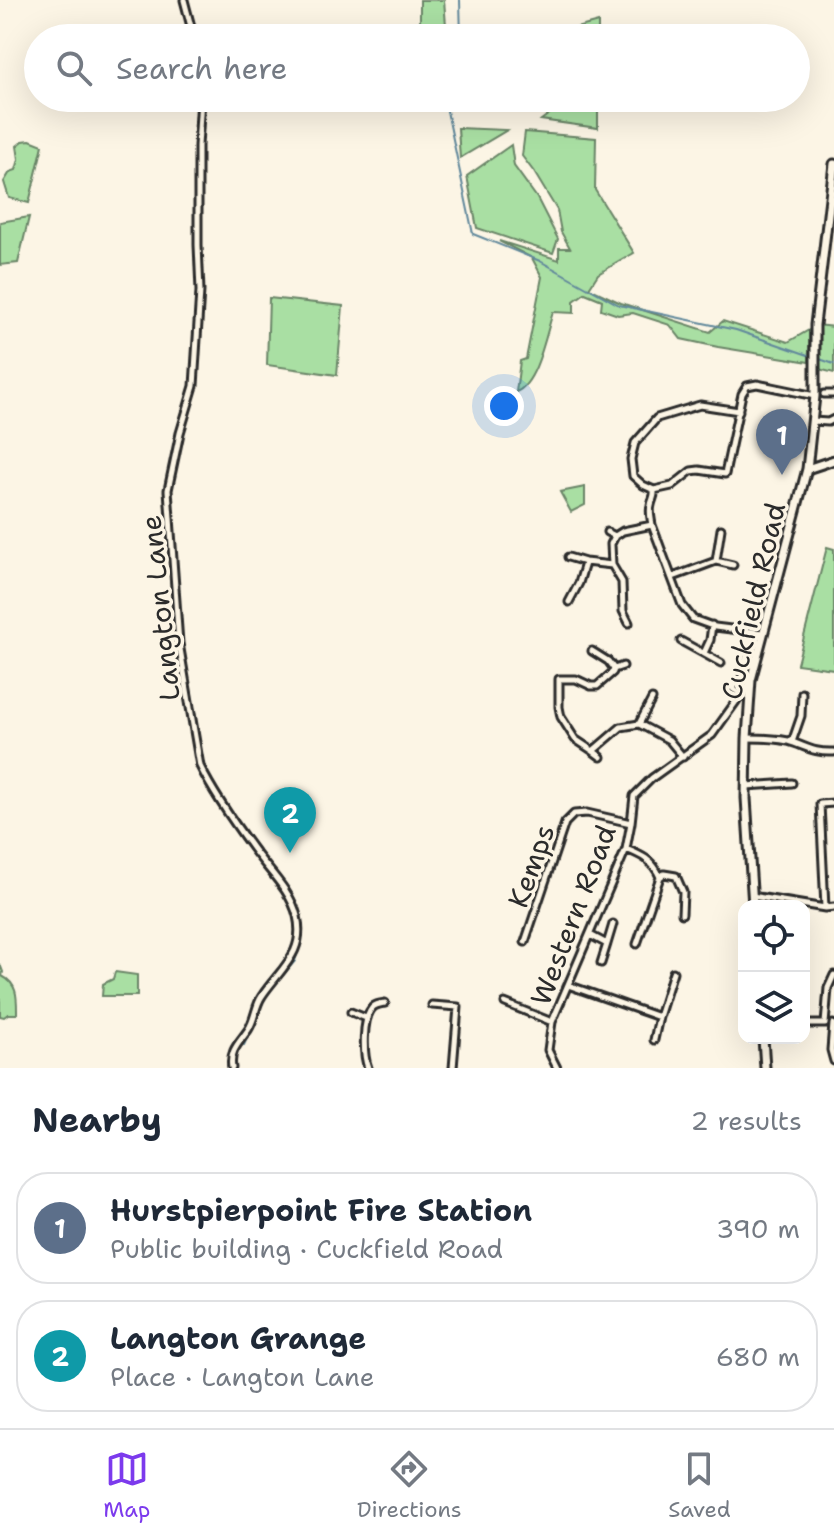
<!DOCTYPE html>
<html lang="en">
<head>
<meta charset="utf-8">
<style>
	:root { --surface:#fff; --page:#f2f2f3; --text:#1f2937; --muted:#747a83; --line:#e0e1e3; --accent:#7c3aed }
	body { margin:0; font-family:"Shantell Sans",sans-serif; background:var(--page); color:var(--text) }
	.controls { position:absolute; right:24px; bottom:24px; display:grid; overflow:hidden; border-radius:16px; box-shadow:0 8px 32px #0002 }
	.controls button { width:72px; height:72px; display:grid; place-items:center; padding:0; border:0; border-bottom:2px solid var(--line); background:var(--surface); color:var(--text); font:40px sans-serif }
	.you { position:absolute; left:504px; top:406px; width:28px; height:28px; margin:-20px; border:6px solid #fff; border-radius:50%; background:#1a73e8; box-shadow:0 0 0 12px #1a73e833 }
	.badge { display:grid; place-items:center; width:52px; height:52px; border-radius:50%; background:var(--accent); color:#fff; font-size:26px; font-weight:700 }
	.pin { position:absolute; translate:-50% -66px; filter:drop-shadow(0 2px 4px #0008) }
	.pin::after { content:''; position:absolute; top:42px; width:28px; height:24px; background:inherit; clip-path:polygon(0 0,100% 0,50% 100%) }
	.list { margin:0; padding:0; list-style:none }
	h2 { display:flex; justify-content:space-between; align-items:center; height:104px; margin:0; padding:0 32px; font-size:34px }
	h2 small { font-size:26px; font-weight:400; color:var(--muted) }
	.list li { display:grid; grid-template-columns:52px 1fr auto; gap:24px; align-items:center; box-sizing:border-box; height:112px; margin:0 16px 16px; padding:0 16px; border:2px solid var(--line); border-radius:32px }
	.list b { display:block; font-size:30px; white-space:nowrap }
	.list p { margin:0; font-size:26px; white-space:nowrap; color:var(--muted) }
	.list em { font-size:26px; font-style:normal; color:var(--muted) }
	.icon { flex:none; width:44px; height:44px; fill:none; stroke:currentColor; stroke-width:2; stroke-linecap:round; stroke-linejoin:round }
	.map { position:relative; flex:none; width:834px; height:1068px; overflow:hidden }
	.search { position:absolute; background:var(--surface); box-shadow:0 8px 32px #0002; left:24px; right:24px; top:24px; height:88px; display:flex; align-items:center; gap:20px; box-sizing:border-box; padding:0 28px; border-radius:44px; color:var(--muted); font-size:30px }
	.sheet { height:360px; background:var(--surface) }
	nav { display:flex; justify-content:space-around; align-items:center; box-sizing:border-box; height:112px; border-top:2px solid var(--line); background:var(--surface); font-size:22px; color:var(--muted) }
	nav a { display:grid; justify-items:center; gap:4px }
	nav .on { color:var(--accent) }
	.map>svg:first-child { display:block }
	.green { fill:#a9dfa3; stroke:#6a8567; stroke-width:2 }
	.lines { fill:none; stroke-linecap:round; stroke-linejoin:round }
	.stream { stroke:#62899c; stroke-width:2 }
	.street-casing { stroke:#2b2b2b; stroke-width:11 }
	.secondary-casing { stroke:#2b2b2b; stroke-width:13 }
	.street { stroke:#fcf5e5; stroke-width:5 }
	.secondary { stroke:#fcf5e5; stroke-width:7 }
	.labels { text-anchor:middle; stroke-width:7; stroke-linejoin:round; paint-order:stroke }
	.street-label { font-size:28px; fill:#2b2b2b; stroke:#fcf5e5 }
</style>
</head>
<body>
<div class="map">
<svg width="834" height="1068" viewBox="0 0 834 1068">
	<rect width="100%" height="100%" fill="#fcf5e5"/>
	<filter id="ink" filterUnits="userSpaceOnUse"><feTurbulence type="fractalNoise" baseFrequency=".0125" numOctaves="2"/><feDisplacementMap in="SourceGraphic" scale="16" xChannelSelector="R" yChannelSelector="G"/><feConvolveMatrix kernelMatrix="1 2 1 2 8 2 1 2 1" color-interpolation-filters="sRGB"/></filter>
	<g filter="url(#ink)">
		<!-- green -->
		<path class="green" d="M420 0H444L447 38H420Z
			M598 22V38H555L554 34Z
			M571 98H598V128L541 120Z
			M458 128 507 130 460 158Z
			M525 132 596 138 595 190 634 253 598 274 589 288 621 303 710 332 723 321 788 342 809 330V362L718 347 681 339 670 325 633 313 618 315 601 309 602 300 585 293 574 301V313L553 312C546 334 537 384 516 392L520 361 526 359 542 277 532 258 499 241 559 260V248H570L561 232 557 210 534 172 522 156Z
			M30 140 43 145 29 203 9 198 4 182 10 172 16 170 19 159 17 146 23 141Z
			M511 145 514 166 537 198 558 239 553 253 477 228 467 176Z
			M29 217 18 263 0 265V222Z
			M269 298 343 306 337 375 267 365Z
			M815 325 834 327V373L815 368Z
			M585 487V505L571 512 560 492Z
			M827 547 834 549V669L797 664Z
			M0 964 3 972 2 976C18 984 17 998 17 1014H8L4 1017 0 1016Z
			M115 972 137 975V996H102L103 984 113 979Z"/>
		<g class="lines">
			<!-- stream -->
			<path class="stream" d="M460 0 461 38
				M451 98 447 111 473 234 540 261 619 305 736 330 834 364
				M244 1045 266 995 295 961 302 939V930"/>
			<!-- street casing -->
			<g class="street-casing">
				<path id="street" d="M184 0 194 38
					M201 98 198 146V245L200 291 194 386 180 433 168 490 179 643 200 766C214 795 234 823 253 849 268 870 291 891 297 916 306 953 280 969 262 996 255 1006 255 1020 248 1030 239 1043 229 1051 232 1068
					M824 394H834
					M739 411 700 405 657 418 635 443 631 459 633 476 643 485 654 490 672 486 691 471 699 470 725 474 742 394 747 386 757 384 815 396
					M813 421 828 422 834 419
					M654 490C655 497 652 499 651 505 649 512 651 518 652 525L682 605 693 619 715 627 763 633
					M607 532 615 536
					M568 557 585 562 612 565
					M716 561 733 565
					M673 577 716 561 721 529
					M569 602 579 583 585 563
					M629 623 623 611 622 582 612 565 611 544 615 536 623 531 652 525
					M681 641 721 663
					M592 651 608 661 614 669 613 672 597 686H591L576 679H559V707L561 717 575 739 593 751 621 727 639 724 669 740 683 757
					M749 651 744 663 754 666
					M704 653 710 640 712 625
					M614 669 623 666
					M738 680 733 689 741 694
					M639 724 652 699
					M747 738C760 738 774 738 788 741 806 746 812 753 834 752
					M792 742 801 716 802 693
					M593 751 601 757
					M746 786 792 783
					M626 849C641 855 653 860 660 877L637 944
					M660 877 664 874 676 876 683 892 682 914
					M752 896 825 908 834 907
					M825 908 820 804 834 803
					M590 935 607 944 601 963
					M525 942 565 823 574 814 587 813 631 823
					M607 944 613 924
					M568 985 659 1017
					M505 1003 552 1022
					M432 1005 458 1007 453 1068
					M351 1012 366 1018
					M804 1024H825
					M825 1024 828 988 834 975
					M833 1024 831 1050 834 1061
					M654 1040 659 1017 673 972
					M368 1068C363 1055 362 1020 372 1008 376 1004 379 1004 385 1003
					M557 1068 548 1050 552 1022 626 849 631 823 634 796 652 778 712 735 750 682"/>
			</g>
			<!-- secondary casing -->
			<g class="secondary-casing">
				<path id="secondary" d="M807 469 834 460
					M753 906 746 798 747 738 751 680 807 469 815 396V325L834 164
					M763 1038 765 1068"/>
			</g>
			<!-- street -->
			<use href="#street" class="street"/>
			<!-- secondary -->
			<use href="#secondary" class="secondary"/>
		</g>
	</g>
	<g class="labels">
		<!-- street labels -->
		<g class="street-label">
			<text transform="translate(753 601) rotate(-77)" y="10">Cuckfield Road</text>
			<text transform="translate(160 608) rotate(-96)" y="10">Langton Lane</text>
			<text transform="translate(531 866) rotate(-70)" y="10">Kemps</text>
			<text transform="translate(573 915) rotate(-69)" y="10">Western Road</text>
		</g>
	</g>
</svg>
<div class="controls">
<button><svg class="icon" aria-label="locate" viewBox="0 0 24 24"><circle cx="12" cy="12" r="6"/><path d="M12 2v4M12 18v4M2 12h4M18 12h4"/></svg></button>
<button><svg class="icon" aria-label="layers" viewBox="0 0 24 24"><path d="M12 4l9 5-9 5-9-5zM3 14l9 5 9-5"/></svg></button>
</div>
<div class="you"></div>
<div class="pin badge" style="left:782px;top:475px;background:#5c6f8a">1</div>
<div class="pin badge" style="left:290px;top:853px;background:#0f9aa8">2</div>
<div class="search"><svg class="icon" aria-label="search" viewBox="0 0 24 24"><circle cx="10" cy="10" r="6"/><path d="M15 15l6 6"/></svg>Search here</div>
</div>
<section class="sheet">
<h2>Nearby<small>2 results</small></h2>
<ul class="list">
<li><span class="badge" style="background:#5c6f8a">1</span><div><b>Hurstpierpoint Fire Station</b><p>Public building · Cuckfield Road</p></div><em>390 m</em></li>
<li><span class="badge" style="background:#0f9aa8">2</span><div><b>Langton Grange</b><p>Place · Langton Lane</p></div><em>680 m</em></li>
</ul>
</section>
<nav>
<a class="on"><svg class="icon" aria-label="map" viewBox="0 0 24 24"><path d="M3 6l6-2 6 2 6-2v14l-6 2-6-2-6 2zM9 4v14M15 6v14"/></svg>Map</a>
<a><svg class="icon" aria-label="directions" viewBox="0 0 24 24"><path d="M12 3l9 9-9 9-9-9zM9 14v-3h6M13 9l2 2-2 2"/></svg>Directions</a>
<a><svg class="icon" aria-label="saved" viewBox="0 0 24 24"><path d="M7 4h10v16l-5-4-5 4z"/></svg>Saved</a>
</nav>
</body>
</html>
